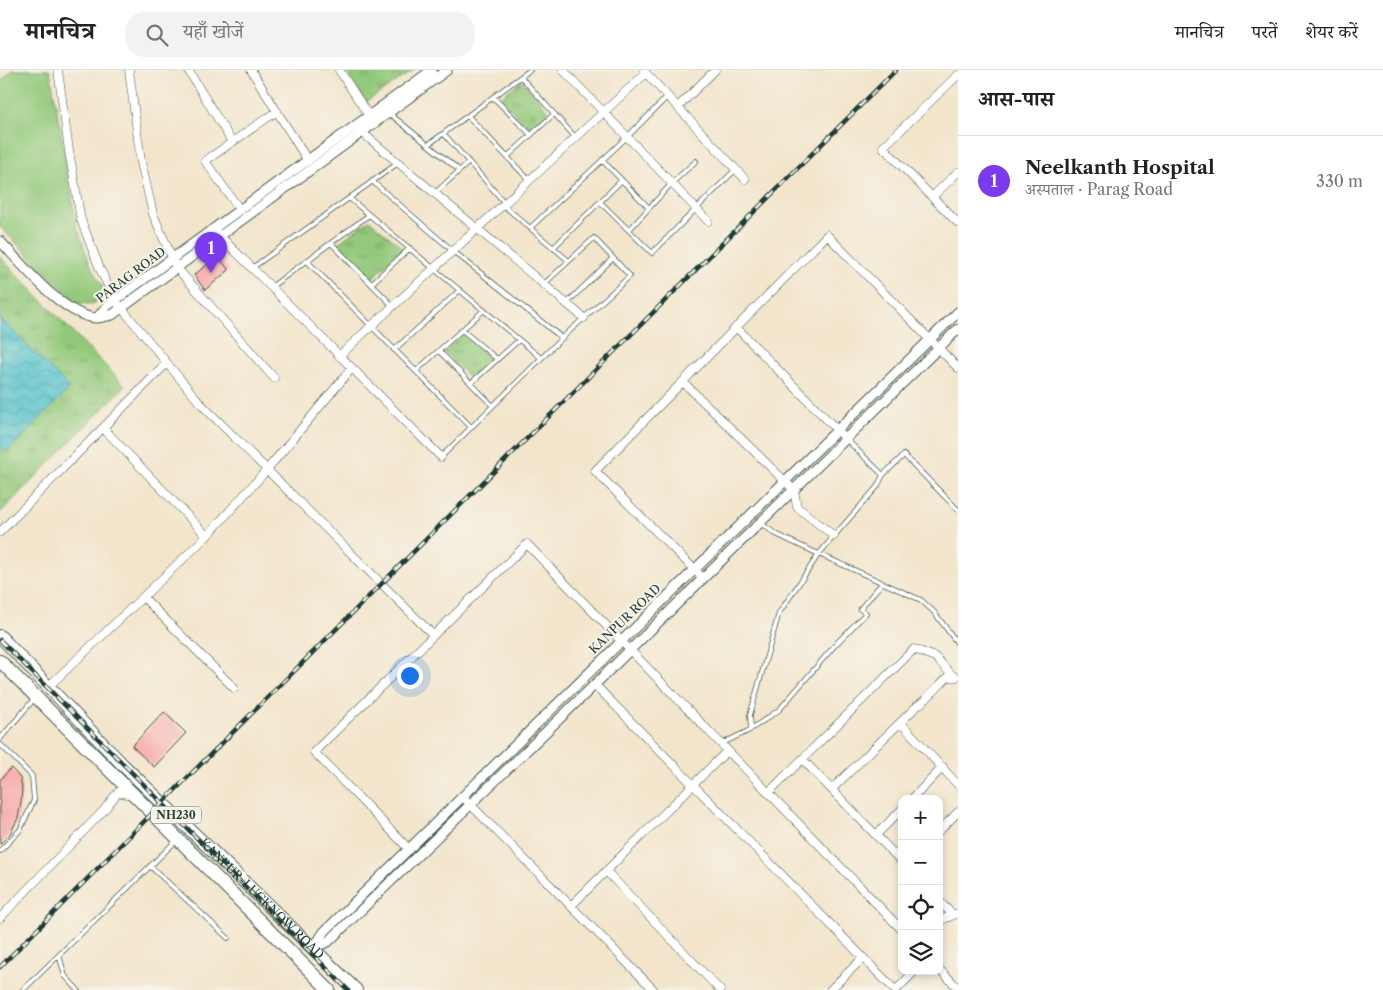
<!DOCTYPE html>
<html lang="hi">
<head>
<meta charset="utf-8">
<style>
	:root { --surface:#fff; --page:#f2f2f2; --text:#222; --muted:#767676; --line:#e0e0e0; --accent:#7c3aed }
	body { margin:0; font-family:"Libre Caslon Text","Noto Serif Devanagari",serif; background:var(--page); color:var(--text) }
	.controls { position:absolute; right:15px; bottom:15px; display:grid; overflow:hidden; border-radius:10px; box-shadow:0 2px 8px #0003 }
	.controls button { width:45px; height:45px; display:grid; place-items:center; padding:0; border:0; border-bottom:1px solid var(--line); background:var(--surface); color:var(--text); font:25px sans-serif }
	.you { position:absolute; left:409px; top:605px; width:18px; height:18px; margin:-12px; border:4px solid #fff; border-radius:50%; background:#1a73e8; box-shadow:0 0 0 8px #1a73e833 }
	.badge { display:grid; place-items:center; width:32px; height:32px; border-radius:50%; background:var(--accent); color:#fff; font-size:16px; font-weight:700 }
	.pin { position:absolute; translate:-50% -41px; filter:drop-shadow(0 1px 2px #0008) }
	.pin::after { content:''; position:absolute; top:26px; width:18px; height:15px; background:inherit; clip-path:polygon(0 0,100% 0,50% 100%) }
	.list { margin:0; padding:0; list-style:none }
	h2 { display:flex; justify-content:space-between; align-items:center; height:65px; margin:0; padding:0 20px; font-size:21px }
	h2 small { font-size:16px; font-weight:400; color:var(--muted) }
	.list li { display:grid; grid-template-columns:32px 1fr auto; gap:15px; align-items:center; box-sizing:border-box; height:90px; padding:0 20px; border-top:1px solid var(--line) }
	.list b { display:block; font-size:19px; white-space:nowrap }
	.list p { margin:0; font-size:16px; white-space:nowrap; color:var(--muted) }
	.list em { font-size:16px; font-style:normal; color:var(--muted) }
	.icon { flex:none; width:28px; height:28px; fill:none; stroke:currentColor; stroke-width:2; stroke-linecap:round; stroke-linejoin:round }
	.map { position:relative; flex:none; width:958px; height:920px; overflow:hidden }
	header { display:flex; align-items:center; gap:30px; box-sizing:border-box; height:70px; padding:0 25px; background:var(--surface); border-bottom:1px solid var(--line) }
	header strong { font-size:24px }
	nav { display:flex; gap:28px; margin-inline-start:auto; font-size:18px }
	.search { width:350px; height:45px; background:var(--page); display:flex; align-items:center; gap:12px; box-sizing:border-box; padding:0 18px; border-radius:20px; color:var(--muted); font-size:19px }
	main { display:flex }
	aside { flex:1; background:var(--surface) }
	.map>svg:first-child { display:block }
	.green { fill:#93c97a; stroke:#598357 }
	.park { fill:url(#park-tufts); stroke:#598357 }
	.water { fill:url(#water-waves); stroke:#3a8080 }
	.building { fill:#f8a7a6 }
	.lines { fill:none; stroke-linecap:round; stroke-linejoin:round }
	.service-casing { stroke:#3f564b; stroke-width:5.5 }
	.minor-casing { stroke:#3f564b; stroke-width:9 }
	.tertiary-casing { stroke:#3f564b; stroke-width:11 }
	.trunk-casing { stroke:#3f564b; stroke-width:14 }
	.service { stroke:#fff; stroke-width:4 }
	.minor { stroke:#fff; stroke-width:8 }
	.tertiary { stroke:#fff; stroke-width:9 }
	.trunk { stroke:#fff; stroke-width:12 }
	.rail-casing { stroke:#1f3d34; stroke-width:4.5 }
	.rail { stroke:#f7f3e8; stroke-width:2.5; stroke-dasharray:8; stroke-linecap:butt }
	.labels { text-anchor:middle; stroke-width:4; stroke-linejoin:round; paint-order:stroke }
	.shield { fill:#f7f3e8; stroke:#60746a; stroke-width:1 }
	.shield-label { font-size:11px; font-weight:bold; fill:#1f3d34 }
	.street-label { font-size:12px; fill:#1f3d34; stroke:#f7f3e8 }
</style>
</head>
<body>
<header>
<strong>मानचित्र</strong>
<div class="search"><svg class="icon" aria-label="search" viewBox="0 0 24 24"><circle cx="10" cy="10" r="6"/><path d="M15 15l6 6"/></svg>यहाँ खोजें</div>
<nav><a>मानचित्र</a><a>परतें</a><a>शेयर करें</a></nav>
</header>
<main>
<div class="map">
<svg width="958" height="920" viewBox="0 0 958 920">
	<defs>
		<pattern id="park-tufts" width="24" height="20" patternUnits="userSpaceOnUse" patternTransform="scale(1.25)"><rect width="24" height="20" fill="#93c97a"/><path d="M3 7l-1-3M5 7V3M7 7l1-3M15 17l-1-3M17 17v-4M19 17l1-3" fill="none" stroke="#77a465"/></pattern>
		<pattern id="water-waves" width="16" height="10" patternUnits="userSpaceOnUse" patternTransform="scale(1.25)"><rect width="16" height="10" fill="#56c3cc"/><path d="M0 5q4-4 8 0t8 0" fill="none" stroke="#47a0a6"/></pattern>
	</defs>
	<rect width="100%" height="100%" fill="#f7f3e8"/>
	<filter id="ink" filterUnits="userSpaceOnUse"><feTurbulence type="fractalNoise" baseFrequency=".02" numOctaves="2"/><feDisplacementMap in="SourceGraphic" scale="10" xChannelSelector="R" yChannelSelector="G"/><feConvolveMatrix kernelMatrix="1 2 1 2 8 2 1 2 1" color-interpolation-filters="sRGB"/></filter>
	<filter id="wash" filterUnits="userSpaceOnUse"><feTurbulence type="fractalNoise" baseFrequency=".0096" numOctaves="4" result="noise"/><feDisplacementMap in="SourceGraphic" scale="20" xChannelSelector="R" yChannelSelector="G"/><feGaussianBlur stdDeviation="1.12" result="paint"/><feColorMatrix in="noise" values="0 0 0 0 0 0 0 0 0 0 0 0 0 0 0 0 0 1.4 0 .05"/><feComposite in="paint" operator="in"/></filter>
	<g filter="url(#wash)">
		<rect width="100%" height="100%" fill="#f3e5cc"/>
		<!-- green -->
		<path class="green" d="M12 0H50L77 157 90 194 107 225 92 234 76 233 0 157V12Z"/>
		<!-- park -->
		<path class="park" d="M345 0H414L366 32Z
			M522 11 550 43 531 60 499 28Z
			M369 150 404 179 371 209 337 174Z
			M0 187 125 316 0 443Z
			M463 265 492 289 472 310 444 282Z"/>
		<!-- water -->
		<path class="water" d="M0 248 70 318 7 382 0 376Z"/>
		<g id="blocks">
			<!-- building -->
			<path class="building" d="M218 186 229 200 205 220 194 205Z
				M164 642 186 663 154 697 132 676Z
				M11 698 20 708 22 718 21 732 18 748 10 764 0 774V710Z"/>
		</g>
	</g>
	<g filter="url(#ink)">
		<use href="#blocks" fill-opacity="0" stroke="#3f564b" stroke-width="1"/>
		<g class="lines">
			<!-- service casing -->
			<g class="service-casing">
				<path id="service" d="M521 7 576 68
					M493 27 531 65
					M390 44 459 100
					M468 46 529 110
					M444 64 505 133
					M429 74 530 0
					M507 87 554 44
					M602 90 649 138
					M372 111 453 181 562 268
					M435 123 469 92
					M349 128 541 288
					M600 132 652 183 736 99
					M503 135 569 191
					M530 158 627 67 667 27
					M629 160 672 113 696 91
					M331 173 393 236
					M553 178 622 110
					M307 191 471 357
					M252 198 398 93
					M371 214 410 178
					M271 217 369 145
					M567 233 613 188
					M462 260 497 289
					M394 280 460 220
					M439 281 493 336
					M416 301 484 240
					M471 313 519 270
					M846 369 883 405 904 385 958 440
					M441 387 562 268 630 206 594 168 544 214
					M760 453 776 464 801 476 921 530 934 542 958 574
					M751 659 750 645 779 543 819 484 834 466 877 417 883 405
					M0 669 34 629
					M0 674 32 706 34 730 20 760 0 781
					M721 674 748 661 779 640 836 574 866 543 860 539 882 513
					M150 796 228 868
					M59 885 65 906 78 920
					M23 920 177 770"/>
			</g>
			<!-- minor casing -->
			<g class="minor-casing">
				<path id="minor" d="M58 0 69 81 81 150 100 199 115 230 200 333 433 565
					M129 0 141 92 153 144 176 197 274 308
					M188 0 232 72
					M251 0 308 91
					M339 0 369 46
					M563 0 708 151
					M644 1 745 109
					M958 5 883 77 958 153
					M678 37 715 0
					M359 60 584 248
					M932 127 958 102
					M240 140 205 91 277 41
					M213 159 441 387
					M736 257 846 369
					M339 286 646 3
					M683 312 794 420 797 437 834 466
					M103 358 207 466
					M0 462 167 293
					M703 508 595 401 827 165 958 298
					M143 527 234 618
					M595 615 895 920
					M48 617 207 466 265 402 352 298
					M901 653 958 715
					M802 689 902 792
					M832 719 916 637C928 629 937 617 948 607H956
					M768 723 914 579 935 587 954 607
					M462 726 654 920
					M912 729 943 697
					M939 761 958 742
					M876 765 902 739
					M409 779 314 682 527 474 902 860
					M606 801 720 920
					M939 831 953 845
					M571 836 727 681
					M0 848 104 740 118 722 127 724 130 722
					M939 851 958 843
					M939 899 958 918
					M830 920 863 888
					M896 920 915 901"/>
			</g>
			<!-- tertiary casing -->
			<g class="tertiary-casing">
				<path id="tertiary" d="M0 171C22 194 64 247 97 248 101 248 107 246 112 245L447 0
					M97 248 107 236 432 0
					M314 877 324 862 958 242
					M314 877 328 872 582 627 958 259"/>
			</g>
			<!-- trunk casing -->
			<g class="trunk-casing">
				<g id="trunk">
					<path id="s1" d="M0 566 122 694 356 920"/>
					<path d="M0 591 329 920"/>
				</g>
			</g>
			<!-- service -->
			<use href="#service" class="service"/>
			<!-- minor -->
			<use href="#minor" class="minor"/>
			<!-- tertiary -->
			<use href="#tertiary" class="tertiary"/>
			<!-- trunk -->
			<use href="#trunk" class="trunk"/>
			<!-- rail casing -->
			<g class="rail-casing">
				<path id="rail" d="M0 570 348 920
					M0 897 189 706 896 0"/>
			</g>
			<!-- rail -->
			<use href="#rail" class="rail"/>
		</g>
	</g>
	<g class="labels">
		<!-- shield labels -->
		<rect class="shield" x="151" y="736.5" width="50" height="17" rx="4"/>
		<g class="shield-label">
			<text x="176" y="749">NH230</text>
		</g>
		<!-- street labels -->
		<g class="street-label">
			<text transform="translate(131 205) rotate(-37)" y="4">PARAG ROAD</text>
			<text transform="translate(625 549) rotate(-44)" y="4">KANPUR ROAD</text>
			<text dy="4" stroke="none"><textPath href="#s1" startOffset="371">KANPUR-LUCKNOW ROAD</textPath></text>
		</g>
	</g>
</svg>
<div class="controls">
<button>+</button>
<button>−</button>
<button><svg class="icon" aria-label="locate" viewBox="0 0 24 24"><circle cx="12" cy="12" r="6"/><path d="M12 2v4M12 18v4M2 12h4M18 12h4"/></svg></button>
<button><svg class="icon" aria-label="layers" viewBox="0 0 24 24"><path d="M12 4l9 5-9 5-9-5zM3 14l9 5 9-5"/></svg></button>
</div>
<div class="you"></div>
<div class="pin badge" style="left:211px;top:203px">1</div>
</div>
<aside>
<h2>आस-पास<small></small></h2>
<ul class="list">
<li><span class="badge">1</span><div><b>Neelkanth Hospital</b><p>अस्पताल · Parag Road</p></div><em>330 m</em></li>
</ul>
</aside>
</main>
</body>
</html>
